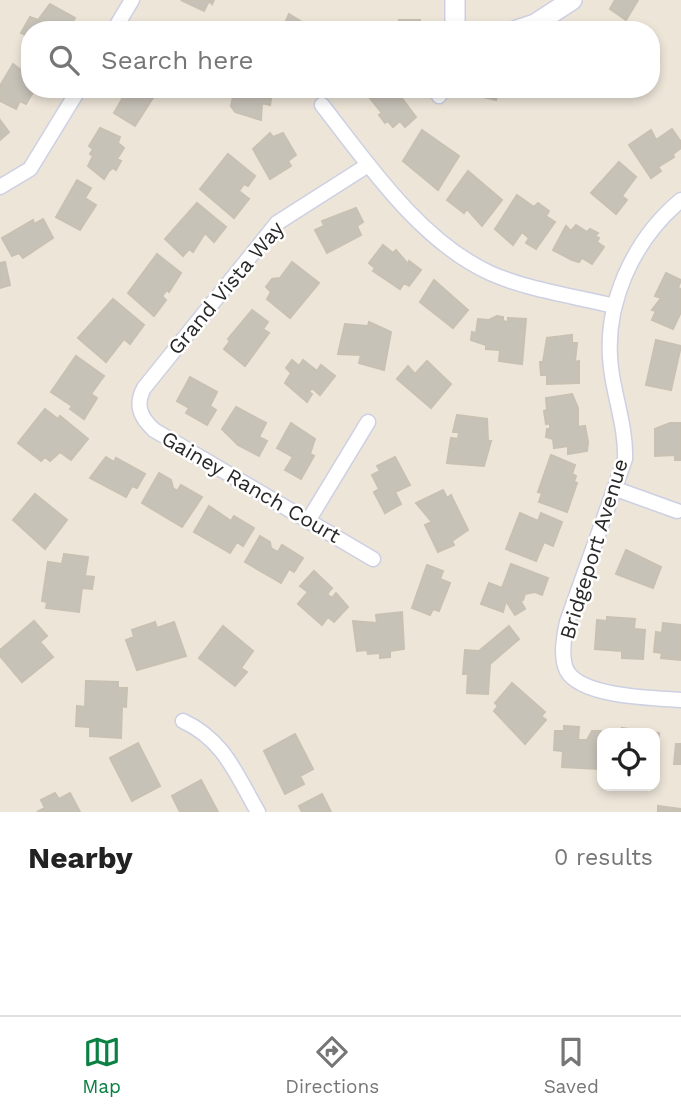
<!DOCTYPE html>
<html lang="en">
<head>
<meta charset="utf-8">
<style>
	:root { --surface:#fff; --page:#f6f6f6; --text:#222; --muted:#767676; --line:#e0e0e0; --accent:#0b8043 }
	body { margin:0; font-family:"Work Sans",sans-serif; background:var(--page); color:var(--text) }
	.controls { position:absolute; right:21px; bottom:21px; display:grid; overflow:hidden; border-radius:14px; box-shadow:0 4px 10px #0003 }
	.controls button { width:63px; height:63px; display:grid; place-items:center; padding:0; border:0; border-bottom:2px solid var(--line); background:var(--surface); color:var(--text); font:35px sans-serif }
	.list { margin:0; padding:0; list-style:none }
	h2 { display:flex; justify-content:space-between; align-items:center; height:91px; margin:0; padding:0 28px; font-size:30px }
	h2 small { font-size:23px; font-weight:400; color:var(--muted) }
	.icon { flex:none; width:38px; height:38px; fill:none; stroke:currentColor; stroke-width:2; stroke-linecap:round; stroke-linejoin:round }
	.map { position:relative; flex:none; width:681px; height:812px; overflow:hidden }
	.search { position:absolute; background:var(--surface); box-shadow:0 4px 10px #0003; left:21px; right:21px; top:21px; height:77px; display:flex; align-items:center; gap:18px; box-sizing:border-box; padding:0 24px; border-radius:28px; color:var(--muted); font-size:26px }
	.sheet { height:203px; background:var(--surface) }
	nav { display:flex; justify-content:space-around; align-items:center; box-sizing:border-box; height:98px; border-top:2px solid var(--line); background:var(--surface); font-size:19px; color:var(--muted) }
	nav a { display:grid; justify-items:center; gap:4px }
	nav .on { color:var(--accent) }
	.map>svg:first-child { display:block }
	.building { fill:#c7c2b8; stroke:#c8c1b2; stroke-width:2 }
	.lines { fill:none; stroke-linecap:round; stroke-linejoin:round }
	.street-casing { stroke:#cdd0e3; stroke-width:17 }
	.secondary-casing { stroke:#cdd0e3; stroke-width:22 }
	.street { stroke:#fff; stroke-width:14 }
	.secondary { stroke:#fff; stroke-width:19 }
	.labels { text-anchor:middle; stroke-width:5; stroke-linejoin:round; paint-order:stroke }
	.street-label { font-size:21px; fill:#282828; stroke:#fff }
</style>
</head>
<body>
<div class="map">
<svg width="681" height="812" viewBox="0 0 681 812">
	<rect width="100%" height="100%" fill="#ede5d8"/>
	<!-- building -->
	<path class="building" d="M181 0H214L212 4 209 1 204 11Z
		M615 0H638L626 20 610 9Z
		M50 4 75 18 69 30H30V47L23 43 28 36 21 33 30 17 38 20Z
		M289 14 315 30H269L276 24 285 23Z
		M399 20H420V30H398Z
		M26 63 30 66V89H35L26 104 20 101 16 109 0 101V86L13 64 21 70Z
		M128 89 158 90 135 126 114 113Z
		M229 89H268L263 97 271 99 270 105 262 103 261 120 235 112 231 106 233 97Z
		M400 89 404 95 401 97 416 117 405 127 400 121 393 127 388 121 385 123 379 115 382 113 364 91Z
		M477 89H499L496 100 475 95Z
		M0 120 9 132 0 140Z
		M100 128 120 137 118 143 124 148 117 159 121 161 116 170 113 168 109 171 104 179 88 166 93 156 90 154 93 149 89 146Z
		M672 129 681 142V148L673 154 674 157 658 167 661 171 651 178 629 145 651 130 656 140Z
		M422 130 459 156 438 190 403 161Z
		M270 133 273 137 283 133 296 155 288 161 291 166 270 179 253 149Z
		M228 154 255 176 248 186 244 184 239 191 249 199 234 218 200 189Z
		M619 162 636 177 622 196 627 200 616 214 591 193Z
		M468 171 502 200 482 226 467 209 464 213 447 200Z
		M77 180 91 188 85 198 96 205 80 230 56 217Z
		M517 195 534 207 538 203 549 211 546 216 555 222 536 249 526 243 529 238 522 232 513 245 495 229Z
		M197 203 226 227 214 242 205 233 193 252 189 249 183 256 165 239Z
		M356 208 363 222 357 226 361 235 327 253 315 230 324 226 322 221Z
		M43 219 53 238 23 258 19 253 12 256 2 238 33 220 34 224Z
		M576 225 587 232 590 229 598 233 595 236 599 238 597 242 604 247 592 264 582 258 579 262 572 260 553 250 566 226 571 231Z
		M383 245 393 253 396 250 408 264 409 261 421 270 409 286 404 283 400 289 373 271 375 268 369 263Z
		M157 254 181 273 169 292 167 290 162 296 166 300 154 316 128 293Z
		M5 262 10 285 0 288V263Z
		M292 262 319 283 290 318 267 299 271 292 266 287 272 279 280 278Z
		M666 273 681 280 678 288 681 289V312L673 329 652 320 656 311 652 310 661 298 655 296Z
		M434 280 468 310 453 328 420 302Z
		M113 299 144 325 130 344 124 339 106 362 78 338Z
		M252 310 268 322 263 329 269 333 245 366 224 349 230 341 228 339Z
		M497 316 503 317V321L508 322V318L526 319 522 364 499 361 500 350 486 349V345L471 340 472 332 476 333 478 319 489 320Z
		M369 322 391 332 384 370 359 363 361 355 338 354 345 324 368 326Z
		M572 335V343H577L575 362 579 361V383L547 384V375H541L540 362H543L547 338Z
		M656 340 681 346 671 390 646 385Z
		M76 356 104 376 91 394 97 398 84 419 70 409 72 406 51 392Z
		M292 360 299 366 303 360 317 371 321 365 335 376 320 395 312 388 309 392 312 394 307 402 285 383 291 373 286 368Z
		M427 361 451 384 431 408 397 379 408 366 415 374Z
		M190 377 217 392 210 406 216 410 207 425 186 413 189 408 177 401Z
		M572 394 578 408V427L585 426 588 442 587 451 568 454V446L554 448 553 439 546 437 547 429H550V423L546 424 544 411 547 410 546 398Z
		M236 407 266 423 259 437 267 441 259 456 238 445 222 429Z
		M45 409 58 419 60 416 88 439 71 460 60 452 50 461 45 457 41 461 18 443Z
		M457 415 487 419 488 441H491L484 466 447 463 451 438 458 439 459 432H453Z
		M291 423 315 439 310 454 314 456 301 479 285 470 293 457 277 448Z
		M670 423H681V460H675V455L655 456V429Z
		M551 455 575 465 572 474 576 476 574 482 577 483 567 512 539 502 542 493 538 492Z
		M106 457 114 462 116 458 145 474 137 488 132 486 126 497 90 478Z
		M395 457 410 485 395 492 401 504 385 513 374 492 379 489 372 475 380 471 377 466Z
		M159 473 171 480 173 488 177 491 181 485 202 497 182 527 142 503Z
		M443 490 447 498 451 495 468 530 452 541 454 545 438 552 425 525 432 522 416 503Z
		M35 494 67 520 45 549 13 520Z
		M209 506 231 521 234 516 254 528 243 546 237 542 230 553 194 532Z
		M520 513 538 521 541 513 562 522 553 546 544 542 536 561 506 549Z
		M260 536 270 542 271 548 278 552 282 545 303 558 294 572 289 569 281 583 245 562Z
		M626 550 661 567 653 588 616 574Z
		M64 554 88 557 85 576 94 577 92 589 82 588 79 612 46 608 47 602 42 601 48 562 62 564Z
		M511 564 548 578 542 595 535 592 525 594 523 600 519 598 525 609 515 615 506 601 503 612 481 604 489 583 502 588Z
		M427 565 443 571 440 579 450 583 439 611 433 609 430 615 412 608Z
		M314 571 332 588 327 594 332 598 336 593 348 607 334 622 328 617 322 625 298 604 308 592 300 586Z
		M402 612 404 649 390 651V657L380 658V653L368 654 367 650 357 651 353 621 377 623 376 615Z
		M607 617 635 619 634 629 645 630 643 659 622 658V651L595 649 597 620 607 621Z
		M34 621 47 636 40 642 53 657 22 682 0 656V650Z
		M155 622 157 628 174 622 186 656 137 670 126 640 134 637 132 630Z
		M663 623 681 625V660L661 658 662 653 654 652 656 632 662 633Z
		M223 626 253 651 241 668 247 672 235 686 199 658Z
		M509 626 519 639 490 664 488 694 467 693 468 674H463L465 650 479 651Z
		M86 681 118 682V688H127L126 707 122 706 121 738 90 736V727L76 726 77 706 85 707Z
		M512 683 545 712 541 716 546 720 525 744 494 711 498 706 495 703Z
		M564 726 579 727 578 740H587L592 731H601L599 769 562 767 563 751 554 750 555 731H564Z
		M622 728 659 733 658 751H655V733H611L622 732Z
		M295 734 313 769 300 776 304 784 285 794 264 751Z
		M138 743 160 786 132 801 110 758Z
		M676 744H681V764H674Z
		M201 780 218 812H180L172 796Z
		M55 793 59 799 70 793 80 812H37L45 808 41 800Z
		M322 794 331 812H302L299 806Z
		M658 806 681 809V812H658Z"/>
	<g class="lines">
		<!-- street casing -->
		<g class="street-casing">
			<path id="street" d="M114 30 132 0
				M439 96 442 89
				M322 105C368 164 420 241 490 273 528 290 574 296 614 306
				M368 165 277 223 144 388C135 405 140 417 154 430L373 559
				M0 187 30 169 79 89
				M681 200C633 240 603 305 611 368 615 400 626 427 625 459L567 622C564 636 560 657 567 671 582 697 653 698 681 700
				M616 489 677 511
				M308 521 368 422
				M183 721C224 740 236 774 258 812"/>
		</g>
		<!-- secondary casing -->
		<g class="secondary-casing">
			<path id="secondary" d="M455 30V0
				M517 30 535 24 572 0"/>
		</g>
		<!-- street -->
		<use href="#street" class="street"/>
		<!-- secondary -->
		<use href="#secondary" class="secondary"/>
	</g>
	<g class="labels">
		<!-- street labels -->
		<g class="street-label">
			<text transform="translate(226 288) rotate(-50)" y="7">Grand Vista Way</text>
			<text transform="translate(251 487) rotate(30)" y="7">Gainey Ranch Court</text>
			<text transform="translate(594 549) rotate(-73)" y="7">Bridgeport Avenue</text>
		</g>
	</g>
</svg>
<div class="controls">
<button><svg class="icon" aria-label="locate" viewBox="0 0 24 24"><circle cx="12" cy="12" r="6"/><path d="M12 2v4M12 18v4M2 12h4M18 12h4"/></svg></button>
</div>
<div class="search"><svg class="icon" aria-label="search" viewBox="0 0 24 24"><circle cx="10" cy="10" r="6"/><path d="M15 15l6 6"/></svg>Search here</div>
</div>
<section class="sheet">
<h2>Nearby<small>0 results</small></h2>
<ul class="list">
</ul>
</section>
<nav>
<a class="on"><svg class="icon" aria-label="map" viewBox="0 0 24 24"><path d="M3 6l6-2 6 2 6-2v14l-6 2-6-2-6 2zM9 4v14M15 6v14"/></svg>Map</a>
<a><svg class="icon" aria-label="directions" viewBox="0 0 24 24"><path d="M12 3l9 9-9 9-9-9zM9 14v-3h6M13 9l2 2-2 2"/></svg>Directions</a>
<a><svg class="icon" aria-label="saved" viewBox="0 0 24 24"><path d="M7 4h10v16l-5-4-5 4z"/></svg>Saved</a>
</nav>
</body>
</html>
